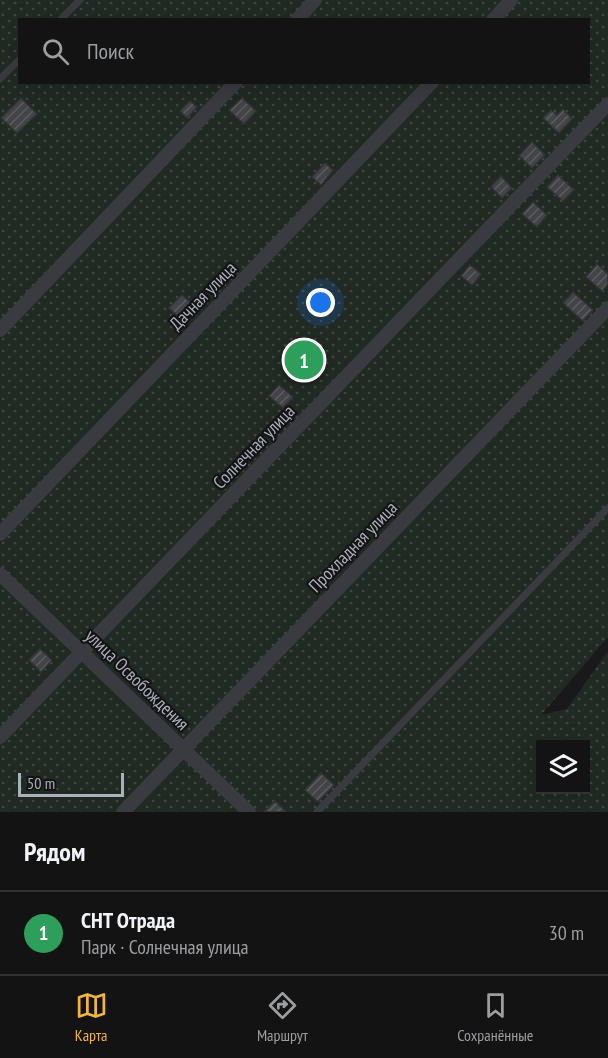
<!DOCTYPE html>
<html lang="ru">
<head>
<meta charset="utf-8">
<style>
	:root { --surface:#131314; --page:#1c1c1d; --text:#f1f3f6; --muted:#9d9ea0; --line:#323234; --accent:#f0b53d }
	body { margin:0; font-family:"PT Sans Narrow",sans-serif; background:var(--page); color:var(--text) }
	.controls { position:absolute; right:18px; bottom:18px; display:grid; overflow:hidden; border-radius:0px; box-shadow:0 6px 24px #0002 }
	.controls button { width:54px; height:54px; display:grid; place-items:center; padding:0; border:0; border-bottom:2px solid var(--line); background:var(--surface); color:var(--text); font:30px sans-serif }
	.scale { position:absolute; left:18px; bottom:15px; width:106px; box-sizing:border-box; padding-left:6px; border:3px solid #acb0bb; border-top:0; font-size:16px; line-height:21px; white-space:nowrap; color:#acb0bb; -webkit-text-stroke:4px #141416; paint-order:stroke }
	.you { position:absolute; left:321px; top:303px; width:21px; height:21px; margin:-15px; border:4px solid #fff; border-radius:50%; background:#1a73e8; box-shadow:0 0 0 9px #1a73e833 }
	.badge { display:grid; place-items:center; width:39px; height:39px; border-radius:50%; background:var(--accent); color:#fff; font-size:20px; font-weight:700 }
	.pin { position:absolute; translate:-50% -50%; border:3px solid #fff; box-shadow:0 2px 6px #0006 }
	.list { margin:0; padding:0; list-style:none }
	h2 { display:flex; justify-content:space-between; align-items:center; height:78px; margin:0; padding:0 24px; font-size:26px }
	h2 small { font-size:20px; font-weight:400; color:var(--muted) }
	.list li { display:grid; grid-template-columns:39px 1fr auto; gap:18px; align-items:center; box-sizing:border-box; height:84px; padding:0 24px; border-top:2px solid var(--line) }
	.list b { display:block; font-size:22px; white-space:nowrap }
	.list p { margin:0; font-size:20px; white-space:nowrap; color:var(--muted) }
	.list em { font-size:20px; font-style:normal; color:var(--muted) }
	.icon { flex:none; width:33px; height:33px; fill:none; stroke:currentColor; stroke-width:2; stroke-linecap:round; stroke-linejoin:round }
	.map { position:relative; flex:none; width:608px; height:812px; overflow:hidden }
	.search { position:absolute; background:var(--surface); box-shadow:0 6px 24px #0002; left:18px; right:18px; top:18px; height:66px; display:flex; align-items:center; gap:15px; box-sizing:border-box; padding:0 21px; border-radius:0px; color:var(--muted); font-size:22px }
	.sheet { height:162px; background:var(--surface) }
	nav { display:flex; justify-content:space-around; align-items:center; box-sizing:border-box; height:84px; border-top:2px solid var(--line); background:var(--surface); font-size:16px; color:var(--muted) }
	nav a { display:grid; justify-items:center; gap:3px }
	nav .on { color:var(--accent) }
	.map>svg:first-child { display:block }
	.grass { fill:url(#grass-dots); fill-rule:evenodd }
	.building { fill:url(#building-hatch); stroke:#333337; stroke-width:1.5 }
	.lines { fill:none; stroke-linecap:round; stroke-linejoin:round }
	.lane { stroke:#3a3b40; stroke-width:7 }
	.street { stroke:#3a3b40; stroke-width:14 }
	.labels { text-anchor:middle; stroke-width:4.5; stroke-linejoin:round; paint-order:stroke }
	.street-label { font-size:18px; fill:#acb0bb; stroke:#141416 }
</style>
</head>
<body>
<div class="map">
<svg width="608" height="812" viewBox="0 0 608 812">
	<defs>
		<pattern id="grass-dots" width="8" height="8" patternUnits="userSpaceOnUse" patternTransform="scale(1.5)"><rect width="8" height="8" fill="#212a22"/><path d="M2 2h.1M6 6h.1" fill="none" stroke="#3f4640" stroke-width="1.8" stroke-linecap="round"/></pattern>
		<pattern id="building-hatch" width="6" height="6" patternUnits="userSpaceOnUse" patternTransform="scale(1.5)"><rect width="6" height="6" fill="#434448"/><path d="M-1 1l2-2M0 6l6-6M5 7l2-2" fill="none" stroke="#5b5c60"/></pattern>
	</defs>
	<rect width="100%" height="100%" fill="#19191b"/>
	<!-- grass -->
	<path class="grass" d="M0 0H608V637L541 715 567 709 608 651V812H0ZM20 20H588V82H20ZM540 744H586V790H540Z"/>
	<!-- building -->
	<path class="building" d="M21 98 37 114 17 133 1 118Z
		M242 98 256 111 244 124 229 110Z
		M190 101 197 107 187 118 180 111Z
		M563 109 572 119 559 133 543 118 551 110 557 115Z
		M532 142 545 155 532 168 519 156Z
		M325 163 333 170 321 185 312 177Z
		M558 175 574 190 563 201 547 187Z
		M501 176 512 188 502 198 491 187Z
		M533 202 547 215 537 227 522 214Z
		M597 264 608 274V284L602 291 586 277Z
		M470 265 481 274 472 285 461 276Z
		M573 292 593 310 583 321 563 303Z
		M182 295 197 308 184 322 169 308Z
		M279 385 293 397 283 408 269 396Z
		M40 649 52 660 41 672 29 660Z
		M321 773 334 785 318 802 305 790Z
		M275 801 286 812H264Z"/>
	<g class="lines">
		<!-- lane -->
		<path class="lane" d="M60 20 80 0
			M0 79 20 59
			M317 812 608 508"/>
		<!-- street -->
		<path class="street" d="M297 20 315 0
			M493 20 511 0
			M0 330 236 82
			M0 534 432 82
			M0 574 249 812
			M0 737 608 104
			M123 812 608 308"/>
	</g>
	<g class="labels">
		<!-- street labels -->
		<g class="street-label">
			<text transform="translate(203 296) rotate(-46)" y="6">Дачная улица</text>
			<text transform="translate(254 447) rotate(-46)" y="6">Солнечная улица</text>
			<text transform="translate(353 547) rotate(-46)" y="6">Прохладная улица</text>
			<text transform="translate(137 680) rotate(44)" y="6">улица Освобождения</text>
		</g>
	</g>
</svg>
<div class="controls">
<button><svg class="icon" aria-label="layers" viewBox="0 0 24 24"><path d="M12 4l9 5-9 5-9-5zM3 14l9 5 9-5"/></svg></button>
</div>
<div class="scale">50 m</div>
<div class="you"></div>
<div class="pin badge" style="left:304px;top:360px;background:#2e9e5b">1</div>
<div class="search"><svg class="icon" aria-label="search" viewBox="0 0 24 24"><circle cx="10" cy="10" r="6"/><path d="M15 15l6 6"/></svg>Поиск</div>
</div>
<section class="sheet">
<h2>Рядом<small></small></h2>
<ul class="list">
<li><span class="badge" style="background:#2e9e5b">1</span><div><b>СНТ Отрада</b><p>Парк · Солнечная улица</p></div><em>30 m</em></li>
</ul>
</section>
<nav>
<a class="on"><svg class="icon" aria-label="map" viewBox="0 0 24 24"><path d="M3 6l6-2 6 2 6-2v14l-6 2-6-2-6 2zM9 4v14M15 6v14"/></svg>Карта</a>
<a><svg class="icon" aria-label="directions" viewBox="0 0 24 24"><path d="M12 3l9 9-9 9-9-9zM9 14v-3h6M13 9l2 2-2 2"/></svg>Маршрут</a>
<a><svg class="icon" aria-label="saved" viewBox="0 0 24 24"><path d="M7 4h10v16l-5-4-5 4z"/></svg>Сохранённые</a>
</nav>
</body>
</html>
